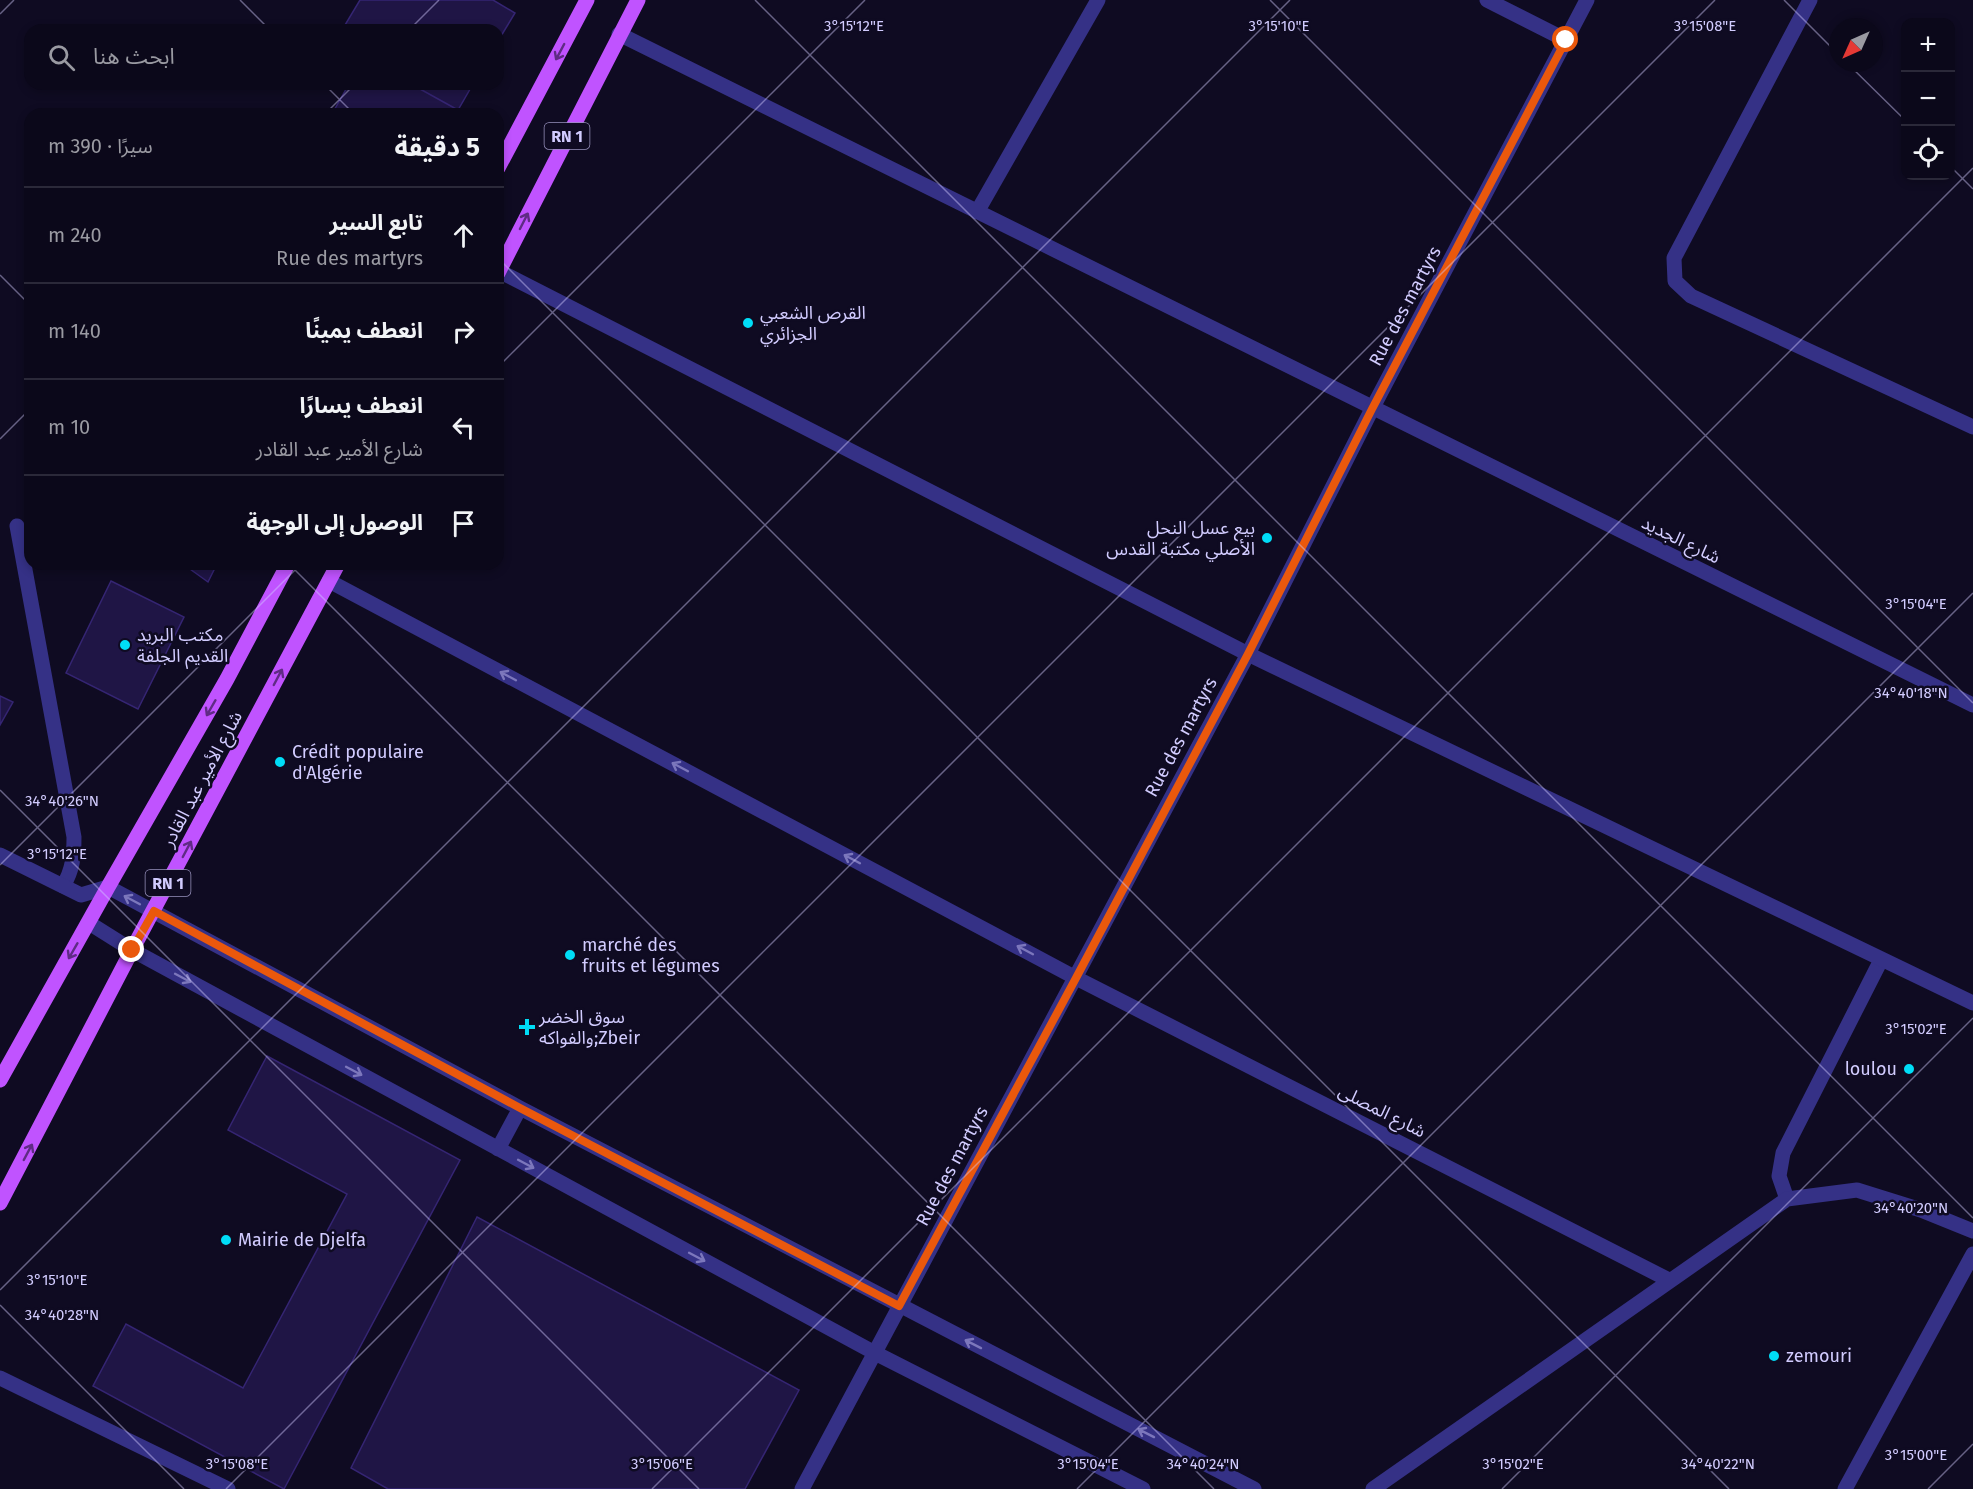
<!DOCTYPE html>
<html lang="ar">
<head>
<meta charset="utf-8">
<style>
	:root { --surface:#0b081a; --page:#141123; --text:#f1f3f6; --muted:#9a9aa2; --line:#2b2939 }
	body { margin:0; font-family:"Fira Sans","Noto Sans Arabic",sans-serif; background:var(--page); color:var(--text); direction:rtl }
	.controls { position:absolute; right:18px; top:18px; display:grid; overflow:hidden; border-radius:12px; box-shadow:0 3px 9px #0003 }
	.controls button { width:54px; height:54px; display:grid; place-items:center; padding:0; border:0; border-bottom:2px solid var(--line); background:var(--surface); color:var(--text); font:30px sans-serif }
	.compass { position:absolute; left:1829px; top:18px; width:54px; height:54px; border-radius:50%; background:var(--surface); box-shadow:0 3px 9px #0003; rotate:225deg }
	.stop { position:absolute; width:18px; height:18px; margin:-14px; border:4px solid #ea580c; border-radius:50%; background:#fff }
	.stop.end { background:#ea580c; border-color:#fff; box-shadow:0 2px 6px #0008 }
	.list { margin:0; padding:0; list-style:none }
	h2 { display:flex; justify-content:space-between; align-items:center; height:78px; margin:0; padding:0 24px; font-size:26px }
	h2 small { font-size:20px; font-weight:400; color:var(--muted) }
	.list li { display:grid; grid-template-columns:39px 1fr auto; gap:18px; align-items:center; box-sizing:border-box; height:96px; padding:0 24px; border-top:2px solid var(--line) }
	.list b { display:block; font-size:22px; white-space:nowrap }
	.list p { margin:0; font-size:20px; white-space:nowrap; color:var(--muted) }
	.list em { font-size:20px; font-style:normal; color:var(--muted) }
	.icon { flex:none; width:33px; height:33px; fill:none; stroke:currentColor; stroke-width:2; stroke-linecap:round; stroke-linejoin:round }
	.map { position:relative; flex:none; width:1973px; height:1489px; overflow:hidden; direction:ltr }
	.search { position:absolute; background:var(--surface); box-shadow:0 3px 9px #0003; left:24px; top:24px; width:480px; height:66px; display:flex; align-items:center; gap:15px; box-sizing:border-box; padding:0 21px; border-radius:18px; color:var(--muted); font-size:22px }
	.panel { position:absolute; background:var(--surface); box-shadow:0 3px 9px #0003; left:24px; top:108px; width:480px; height:462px; border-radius:18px; direction:rtl }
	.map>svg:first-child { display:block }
	.building { fill:#1f1545; stroke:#352573; stroke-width:1.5 }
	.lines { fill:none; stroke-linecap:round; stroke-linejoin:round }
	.service { stroke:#353186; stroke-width:15 }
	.minor { stroke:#353186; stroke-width:15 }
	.tertiary { stroke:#353186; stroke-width:15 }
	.primary { stroke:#c053ff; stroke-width:15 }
	.oneway { stroke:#5f2b85 }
	.oneway2 { stroke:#7c77bc }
	.route { stroke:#ea580c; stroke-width:8 }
	.ticks { fill:none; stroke:#d2ccff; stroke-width:1.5; stroke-opacity:0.45 }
	.poi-dot { fill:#00ddf7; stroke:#0f0b22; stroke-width:2 }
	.labels { text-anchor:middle; stroke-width:5; stroke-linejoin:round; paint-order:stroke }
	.shield { fill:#0f0b22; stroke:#9892bd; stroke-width:1.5 }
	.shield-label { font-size:16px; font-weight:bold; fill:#d2ccff }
	.street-label { font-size:18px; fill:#d2ccff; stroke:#0f0b22 }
	.poi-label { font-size:18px; fill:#d2ccff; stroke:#0f0b22; text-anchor:start }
	.ticks-label { font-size:15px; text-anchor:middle; fill:#d2ccff; stroke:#0f0b22; stroke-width:5; stroke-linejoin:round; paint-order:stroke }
</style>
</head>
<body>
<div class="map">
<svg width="1973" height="1489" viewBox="0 0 1973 1489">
	<rect width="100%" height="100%" fill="#0f0b22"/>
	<!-- building -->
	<path class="building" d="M360 0H493L515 13 498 41V30H342Z
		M349 84H411L458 110 456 114H332Z
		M411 84H473L458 110Z
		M183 564H217L208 582Z
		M111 581 184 617 138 709 66 673Z
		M0 696 13 702 0 725Z
		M267 1056 460 1160 284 1489 93 1386 126 1324 243 1388 347 1194 228 1130Z
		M477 1217 799 1390 745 1489H388L351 1468Z"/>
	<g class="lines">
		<!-- service -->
		<path class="service" d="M17 526 74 837C74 855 73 870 63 886
			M1787 1199 1779 1176 1783 1153 1881 960"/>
		<!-- minor -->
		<path class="minor" d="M1487 0 1566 40
			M1810 0 1674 258 1675 281 1691 296 1973 427
			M619 34 1973 705
			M977 212 1098 0
			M499 271 1248 654 1973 1003
			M329 581 1076 978 1669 1280
			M0 855 81 895 108 887
			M1373 1489 1787 1199 1857 1190 1921 1210 1973 1231
			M1845 1489 1973 1254"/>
		<!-- tertiary -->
		<path class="tertiary" d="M108 887 520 1108 1254 1489
			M89 923 132 950 875 1353 1143 1489
			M498 1149 520 1108
			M0 1378 228 1489
			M802 1489 1248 654 1372 409 1587 0"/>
		<!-- primary -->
		<path class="primary" d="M498 168 587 0
			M498 273 638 0
			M0 1080 108 887 227 679 288 564
			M0 1203 132 950 338 564"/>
	</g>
	<!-- one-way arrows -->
	<defs><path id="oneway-shaft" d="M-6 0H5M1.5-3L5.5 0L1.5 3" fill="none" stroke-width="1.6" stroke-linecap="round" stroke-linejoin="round" transform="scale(1.5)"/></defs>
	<g class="oneway">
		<use href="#oneway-shaft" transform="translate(560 52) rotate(118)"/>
		<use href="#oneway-shaft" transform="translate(524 221) rotate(-63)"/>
		<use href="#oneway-shaft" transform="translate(278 677) rotate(-62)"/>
		<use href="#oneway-shaft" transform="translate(211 708) rotate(120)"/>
		<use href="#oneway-shaft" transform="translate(187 849) rotate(-62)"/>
		<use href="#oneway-shaft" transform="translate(73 951) rotate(120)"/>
		<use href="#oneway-shaft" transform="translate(28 1152) rotate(-62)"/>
	</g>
	<g class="oneway2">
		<use href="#oneway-shaft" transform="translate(508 676) rotate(-152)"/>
		<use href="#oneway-shaft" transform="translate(680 767) rotate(-152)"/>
		<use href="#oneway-shaft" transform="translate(852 859) rotate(-152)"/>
		<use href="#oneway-shaft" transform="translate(132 900) rotate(-152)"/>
		<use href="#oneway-shaft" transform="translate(1025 950) rotate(-152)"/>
		<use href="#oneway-shaft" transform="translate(183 978) rotate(28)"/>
		<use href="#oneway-shaft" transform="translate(354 1071) rotate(28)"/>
		<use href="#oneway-shaft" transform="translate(526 1164) rotate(28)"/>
		<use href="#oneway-shaft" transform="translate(697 1257) rotate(28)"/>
		<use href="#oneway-shaft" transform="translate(973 1344) rotate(-153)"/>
		<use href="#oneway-shaft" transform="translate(1146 1433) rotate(-153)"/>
	</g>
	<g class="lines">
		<!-- route -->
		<path class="route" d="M132 950 154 911 520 1108 899 1306 1076 978 1248 654 1372 409 1566 40"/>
	</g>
	<!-- ticks -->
	<path class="ticks" d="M240 0 270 30M755 0 1973 1218M1270 0 1973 703M1784 0 1838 54M0 14 14 0M409 30 439 0M1847 63 1906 121M324 84 354 114M325 114 355 84M1950 166 1973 189M498 258 1729 1489M0 275 30 305M498 367 865 0M0 439 30 409M289 564 1214 1489M0 790 699 1489M0 865 301 564M0 1290 1290 0M0 1305 184 1489M226 1489 1715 0M652 1489 1973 168M1077 1489 1973 593M1502 1489 1973 1018M1928 1489 1973 1444"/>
	<!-- markers -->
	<g class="poi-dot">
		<circle cx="748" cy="323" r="6"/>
		<circle cx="1267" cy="538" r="6"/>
		<circle cx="125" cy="645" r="6"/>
		<circle cx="280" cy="762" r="6"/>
		<circle cx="570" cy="955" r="6"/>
		<path d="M524 1018h6v6h6v6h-6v6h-6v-6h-6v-6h6z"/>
		<circle cx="1909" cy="1069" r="6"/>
		<circle cx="226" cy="1240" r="6"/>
		<circle cx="1774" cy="1356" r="6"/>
	</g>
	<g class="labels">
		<!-- shield labels -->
		<g class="shield">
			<rect x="544.5" y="123" width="45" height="26" rx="4.5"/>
			<rect x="145.5" y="870" width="45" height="26" rx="4.5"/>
		</g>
		<g class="shield-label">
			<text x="567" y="142">RN 1</text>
			<text x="168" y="889">RN 1</text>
		</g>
		<!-- street labels -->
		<g class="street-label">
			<text transform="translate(1405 306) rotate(-62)" y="6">Rue des martyrs</text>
			<text transform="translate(1681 540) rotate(26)" y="6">شارع الجديد</text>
			<text transform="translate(1181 737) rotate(-62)" y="6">Rue des martyrs</text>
			<text transform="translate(202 779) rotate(-62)" y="6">شارع الأمير عبد القادر</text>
			<text transform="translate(1382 1111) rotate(27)" y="6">شارع المصلى</text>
			<text transform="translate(952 1166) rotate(-62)" y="6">Rue des martyrs</text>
		</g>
		<!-- poi labels -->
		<g class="poi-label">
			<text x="760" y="319">القرص الشعبي<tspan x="760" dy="21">الجزائري</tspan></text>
			<text x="1255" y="534" text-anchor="end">بيع عسل النحل<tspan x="1255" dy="21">الأصلي مكتبة القدس</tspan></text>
			<text x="137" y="641">مكتب البريد<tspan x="137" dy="21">القديم الجلفة</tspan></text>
			<text x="292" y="758">Crédit populaire<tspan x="292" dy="21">d'Algérie</tspan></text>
			<text x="582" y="951">marché des<tspan x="582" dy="21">fruits et légumes</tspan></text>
			<text x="539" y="1023">سوق الخضر<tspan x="539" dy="21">والفواكه;Zbeir</tspan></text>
			<text x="1897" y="1075" text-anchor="end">loulou</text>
			<text x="238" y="1246">Mairie de Djelfa</text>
			<text x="1786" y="1362">zemouri</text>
		</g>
	</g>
	<g class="ticks-label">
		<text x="854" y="31">3°15'12"E</text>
		<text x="1279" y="31">3°15'10"E</text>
		<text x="1705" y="31">3°15'08"E</text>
		<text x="1916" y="609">3°15'04"E</text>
		<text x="1911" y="698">34°40'18"N</text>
		<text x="62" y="806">34°40'26"N</text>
		<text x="57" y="859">3°15'12"E</text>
		<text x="1916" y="1034">3°15'02"E</text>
		<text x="1911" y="1213">34°40'20"N</text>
		<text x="57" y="1285">3°15'10"E</text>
		<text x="62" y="1320">34°40'28"N</text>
		<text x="1916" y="1460">3°15'00"E</text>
		<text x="237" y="1469">3°15'08"E</text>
		<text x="1088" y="1469">3°15'04"E</text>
		<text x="662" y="1469">3°15'06"E</text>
		<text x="1203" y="1469">34°40'24"N</text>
		<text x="1513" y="1469">3°15'02"E</text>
		<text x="1718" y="1469">34°40'22"N</text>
	</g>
</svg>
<div class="controls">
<button>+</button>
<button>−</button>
<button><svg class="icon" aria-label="locate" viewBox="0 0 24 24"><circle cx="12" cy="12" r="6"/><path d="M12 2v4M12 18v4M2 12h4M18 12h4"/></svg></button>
</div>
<svg class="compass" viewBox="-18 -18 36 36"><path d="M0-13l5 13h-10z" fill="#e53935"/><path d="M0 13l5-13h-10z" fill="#9a9aa2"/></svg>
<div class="stop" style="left:1566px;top:40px"></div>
<div class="stop end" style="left:132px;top:950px"></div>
<div class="search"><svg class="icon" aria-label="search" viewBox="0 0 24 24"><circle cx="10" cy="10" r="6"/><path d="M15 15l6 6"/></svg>ابحث هنا</div>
<section class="panel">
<h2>5 دقيقة<small>سيرًا · 390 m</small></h2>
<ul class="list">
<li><svg class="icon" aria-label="ahead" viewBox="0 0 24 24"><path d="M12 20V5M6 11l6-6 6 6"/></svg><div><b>تابع السير</b><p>Rue des martyrs</p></div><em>240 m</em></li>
<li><svg class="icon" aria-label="right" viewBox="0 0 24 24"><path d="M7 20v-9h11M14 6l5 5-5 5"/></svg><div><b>انعطف يمينًا</b></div><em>140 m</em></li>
<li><svg class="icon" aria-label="left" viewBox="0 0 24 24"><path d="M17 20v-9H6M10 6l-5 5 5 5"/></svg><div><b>انعطف يسارًا</b><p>شارع الأمير عبد القادر</p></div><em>10 m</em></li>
<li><svg class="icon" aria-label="arrive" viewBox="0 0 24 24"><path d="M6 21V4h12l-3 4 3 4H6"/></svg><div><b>الوصول إلى الوجهة</b></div></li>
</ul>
</section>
</div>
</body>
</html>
